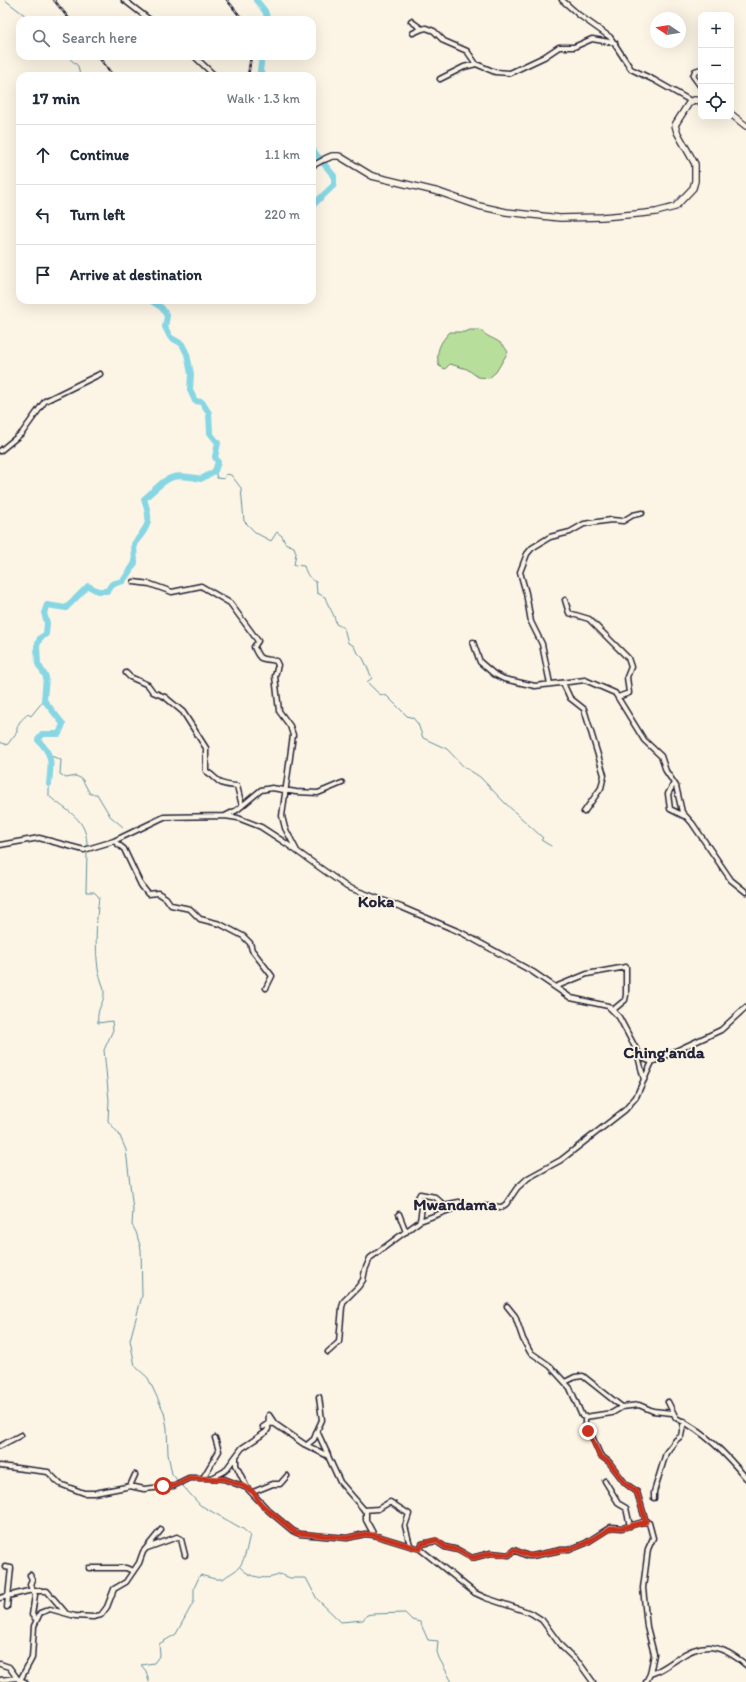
<!DOCTYPE html>
<html lang="en">
<head>
<meta charset="utf-8">
<style>
	:root { --surface:#fff; --page:#f2f2f3; --text:#1f2937; --muted:#747a83; --line:#e0e1e3 }
	body { margin:0; font-family:Itim,sans-serif; background:var(--page); color:var(--text) }
	.controls { position:absolute; right:12px; top:12px; display:grid; overflow:hidden; border-radius:8px; box-shadow:0 4px 16px #0002 }
	.controls button { width:36px; height:36px; display:grid; place-items:center; padding:0; border:0; border-bottom:1px solid var(--line); background:var(--surface); color:var(--text); font:20px sans-serif }
	.compass { position:absolute; left:650px; top:12px; width:36px; height:36px; border-radius:50%; background:var(--surface); box-shadow:0 4px 16px #0002; rotate:282deg }
	.stop { position:absolute; width:12px; height:12px; margin:-9px; border:3px solid #c8321e; border-radius:50%; background:#fff }
	.stop.end { background:#c8321e; border-color:#fff; box-shadow:0 1px 4px #0008 }
	.list { margin:0; padding:0; list-style:none }
	h2 { display:flex; justify-content:space-between; align-items:center; height:52px; margin:0; padding:0 16px; font-size:17px }
	h2 small { font-size:13px; font-weight:400; color:var(--muted) }
	.list li { display:grid; grid-template-columns:26px 1fr auto; gap:12px; align-items:center; box-sizing:border-box; height:60px; padding:0 16px; border-top:1px solid var(--line) }
	.list b { display:block; font-size:15px; white-space:nowrap }
	.list em { font-size:13px; font-style:normal; color:var(--muted) }
	.icon { flex:none; width:22px; height:22px; fill:none; stroke:currentColor; stroke-width:2; stroke-linecap:round; stroke-linejoin:round }
	.map { position:relative; flex:none; width:746px; height:1682px; overflow:hidden }
	.search { position:absolute; background:var(--surface); box-shadow:0 4px 16px #0002; left:16px; top:16px; width:300px; height:44px; display:flex; align-items:center; gap:10px; box-sizing:border-box; padding:0 14px; border-radius:12px; color:var(--muted); font-size:15px }
	.panel { position:absolute; background:var(--surface); box-shadow:0 4px 16px #0002; left:16px; top:72px; width:300px; height:232px; border-radius:12px }
	.map>svg:first-child { display:block }
	.green { fill:#b7df9b; stroke:#6c806b }
	.lines { fill:none; stroke-linecap:round; stroke-linejoin:round }
	.stream { stroke:#5f8ea0; stroke-width:1 }
	.river { stroke:#87d6e4; stroke-width:6 }
	.street-casing { stroke:#22223b; stroke-width:7 }
	.secondary-casing { stroke:#22223b; stroke-width:8 }
	.street { stroke:#fcf5e5; stroke-width:4 }
	.secondary { stroke:#fcf5e5; stroke-width:5.5 }
	.rail-casing { stroke:#22223b; stroke-width:2.5 }
	.rail { stroke:#fcf5e5; stroke-width:1; stroke-dasharray:3; stroke-linecap:butt }
	.route { stroke:#c8321e; stroke-width:5 }
	.labels { text-anchor:middle; stroke-width:3.5; stroke-linejoin:round; paint-order:stroke }
	.quarter-label { font-size:17px; font-weight:bold; fill:#22223b; stroke:#fcf5e5 }
</style>
</head>
<body>
<div class="map">
<svg width="746" height="1682" viewBox="0 0 746 1682">
	<rect width="100%" height="100%" fill="#fcf5e5"/>
	<filter id="ink" filterUnits="userSpaceOnUse"><feTurbulence type="fractalNoise" baseFrequency=".025" numOctaves="2"/><feDisplacementMap in="SourceGraphic" scale="8" xChannelSelector="R" yChannelSelector="G"/><feConvolveMatrix kernelMatrix="1 2 1 2 8 2 1 2 1" color-interpolation-filters="sRGB"/></filter>
	<g filter="url(#ink)">
		<!-- green -->
		<path class="green" d="M470 330H480C491 341 499 337 508 352L496 372 489 378 478 377 467 369 450 364 445 369 439 366C435 352 440 342 450 332H465Z"/>
		<g class="lines">
			<!-- stream -->
			<path class="stream" d="M5 0 31 20
				M67 56 78 66 80 76
				M215 471 217 478 224 479 226 474 231 475 241 488 244 521 256 533 271 541 277 532 282 536 285 543 294 547 296 553 294 565 304 566C306 573 309 579 316 582L317 593 325 597C328 607 335 614 336 624L344 628 348 643 354 646 356 651 363 658 372 678 367 682 379 694 387 696 407 716 413 718 418 724 423 738 447 749 463 766 480 777 505 803 543 838 541 840 551 846
				M0 742 7 745 17 732C16 724 22 719 28 714L31 716 44 700
				M49 755 61 760 60 774 66 778 76 776 82 779 90 794H97L110 816 123 827
				M49 784V796C67 812 88 818 87 847
				M87 852 86 892H94L99 897C96 922 95 945 98 969 99 977 104 985 104 993 105 1003 96 1007 98 1023L112 1021 113 1030 104 1050 109 1100 108 1121 119 1134 126 1150 133 1210 132 1225 136 1232 141 1249 142 1296 130 1340 135 1366 148 1378 164 1412 167 1428 168 1454 172 1474 179 1482
				M240 1567C249 1578 268 1581 280 1574L290 1578H306L317 1599 341 1622 363 1620 367 1615 372 1614 405 1613 412 1620 420 1622 428 1640 438 1641 437 1652 439 1658 452 1682
				M149 1682 146 1671 141 1665 154 1663 160 1655 159 1644 176 1634 194 1601V1588L200 1575 215 1579H223C228 1574 236 1572 240 1566 246 1557 247 1545 250 1535L243 1529 200 1505 181 1484"/>
			<!-- river -->
			<path class="river" d="M256 0 265 11 268 20
				M262 56 260 71 264 76
				M312 147 315 153 334 176V185L312 206
				M49 784C51 763 54 756 38 740L42 734H59L63 724 44 700 46 677 38 664 37 646 40 638 46 634 47 623 44 613 47 605 66 608 88 586 98 591H107L112 584 123 581 135 563 134 544C149 525 152 522 144 499 168 478 168 472 201 479L215 471 218 462 215 457 218 443 210 433 209 413 202 402 195 401 190 390 191 374 187 354 182 344 170 337 165 327 167 316 162 308 150 300"/>
			<!-- street casing -->
			<g class="street-casing">
				<path id="street" d="M124 0 150 20
					M562 0 579 15 610 37 631 69 654 80 691 101
					M411 21 422 29 426 28 434 31 444 41 467 51 476 64
					M413 33 422 29
					M194 56 215 76
					M701 69 695 71 693 76 701 87
					M440 79 464 67 476 64 495 72 510 73 544 57 559 47H574L592 39 615 43
					M312 166 325 159
					M0 451 22 433 45 401 100 374
					M134 582 150 584 172 592 201 586 230 603 258 641 254 647C261 664 263 657 276 661L278 665 275 676 279 711 290 726 293 735 282 816 285 828 297 851
					M565 600 569 613 589 619 628 658 631 667 627 677 629 693 618 697
					M473 642 480 662 494 674 504 679 535 686 585 680 615 693 644 740 661 756 666 771 676 786 682 812 692 823 731 880 746 892
					M126 673 130 677 148 685 153 692 165 697 183 712 206 748V771C223 782 214 784 237 786L242 806
					M563 683 570 698 584 709 604 775 601 788 584 812
					M550 684 542 644 531 622 526 593 520 572 527 554 532 548 550 537 570 532 584 524 611 520 623 521 633 515 642 513
					M674 783 668 794 670 809 684 816
					M225 816 237 810 261 790 272 788 296 792 318 793 342 783
					M114 841 124 849 141 885 148 894 158 893 166 898 171 905 190 909 200 919 220 924 243 936 250 943 252 950 272 976 266 988
					M0 845 39 838 84 850 114 841 164 817 225 816 238 818 261 827 284 842 347 887 401 907 462 933 533 972 571 998 608 1006 619 1017 636 1049 644 1059 652 1062 721 1030 746 1007
					M555 987 587 974 626 967V995L625 1000 613 1010
					M637 1052 644 1080
					M399 1214 406 1232
					M420 1221 422 1207 417 1200 420 1194 435 1197 444 1205 459 1202 462 1206
					M507 1306 515 1316 523 1339 530 1352 550 1366 570 1388 582 1416 585 1417V1428L591 1434 600 1455 609 1462 625 1483 637 1492 646 1522
					M328 1352 339 1342 342 1307 344 1301 358 1287 363 1280 365 1270 370 1258 420 1221 463 1205 502 1207 506 1204 517 1188 528 1178 561 1160 625 1110 636 1097 652 1062
					M565 1382 575 1377 583 1376 622 1407 639 1405 653 1411 672 1413
					M319 1397 322 1420 317 1431 328 1455
					M668 1402 676 1418C704 1431 726 1454 746 1478
					M585 1417 612 1413 622 1407
					M263 1427 269 1423 275 1424 304 1444 328 1456 340 1482 366 1512V1520L374 1535
					M308 1444 314 1439 317 1431
					M0 1446 21 1435
					M236 1457V1465L247 1488 269 1511 293 1531 300 1534 347 1538 365 1534 374 1535 420 1549 475 1593 486 1598 531 1613 542 1620 561 1646 580 1664 593 1682
					M0 1466 48 1472 60 1484 84 1493H95L126 1487 130 1486 135 1475
					M203 1478 219 1451 215 1438
					M212 1478 225 1471 242 1448 266 1432 268 1429 269 1415 275 1424
					M605 1481 619 1504 626 1508 630 1526
					M130 1486 144 1489 173 1486 189 1478H212L224 1479 247 1488
					M253 1492 273 1484H280L287 1476
					M654 1498V1492L666 1453 676 1440 681 1436 684 1421
					M364 1510 378 1509 390 1502 409 1514 405 1526 410 1545
					M147 1548 177 1537 181 1539 185 1555
					M420 1549 422 1544 436 1541 445 1547 458 1550 472 1558 491 1553 509 1555 514 1550 528 1556H532L561 1550H569L586 1543 611 1527 622 1528 643 1522 649 1523 653 1538 648 1549 643 1588 647 1627 654 1654 650 1674 646 1682
					M5 1567 11 1568 7 1607
					M89 1568H126L133 1571
					M30 1575 32 1579 30 1585 32 1590
					M33 1591H47L65 1612
					M0 1598 32 1590 35 1595 32 1615 36 1619
					M0 1664 9 1667 17 1678
					M650 1674C661 1671 668 1665 677 1659 704 1640 722 1645 746 1665
					M0 1680 16 1678 25 1682
					M19 1682 32 1658 34 1626 40 1613 50 1609 75 1616 93 1617 101 1615 107 1607 114 1589 126 1582 139 1563 143 1552 161 1530"/>
			</g>
			<!-- secondary casing -->
			<g class="secondary-casing">
				<path id="secondary" d="M731 114 746 126
					M325 159 332 156H339L372 176 439 192 479 206 506 212 560 218 602 217 637 214 656 212 675 207 693 188 695 181V164L677 132 675 125 689 103 694 100 701 101"/>
			</g>
			<!-- street -->
			<use href="#street" class="street"/>
			<!-- secondary -->
			<use href="#secondary" class="secondary"/>
			<!-- rail casing -->
			<g class="rail-casing">
				<path id="rail" d="M54 0 70 20
					M227 0 243 20
					M98 56 113 76
					M248 76 251 56"/>
			</g>
			<!-- rail -->
			<use href="#rail" class="rail"/>
		</g>
	</g>
	<g class="lines" filter="url(#ink)">
		<!-- route -->
		<path class="route" d="M163 1486H173L189 1478 224 1479 243 1486 253 1492 260 1503 269 1511 296 1533 347 1538 365 1534 374 1535 420 1549 422 1544 436 1540 445 1547 458 1550 472 1558 491 1553 509 1555 514 1550 530 1556 561 1550H569L586 1543 611 1528H622L646 1522 637 1492 625 1483 609 1462 600 1456 588 1431"/>
	</g>
	<g class="labels">
		<!-- quarter labels -->
		<g class="quarter-label">
			<text x="376" y="907">Koka</text>
			<text x="664" y="1058">Ching'anda</text>
			<text x="455" y="1210">Mwandama</text>
		</g>
	</g>
</svg>
<div class="controls">
<button>+</button>
<button>−</button>
<button><svg class="icon" aria-label="locate" viewBox="0 0 24 24"><circle cx="12" cy="12" r="6"/><path d="M12 2v4M12 18v4M2 12h4M18 12h4"/></svg></button>
</div>
<svg class="compass" viewBox="-18 -18 36 36"><path d="M0-13l5 13h-10z" fill="#e53935"/><path d="M0 13l5-13h-10z" fill="#747a83"/></svg>
<div class="stop" style="left:163px;top:1486px"></div>
<div class="stop end" style="left:588px;top:1431px"></div>
<div class="search"><svg class="icon" aria-label="search" viewBox="0 0 24 24"><circle cx="10" cy="10" r="6"/><path d="M15 15l6 6"/></svg>Search here</div>
<section class="panel">
<h2>17 min<small>Walk · 1.3 km</small></h2>
<ul class="list">
<li><svg class="icon" aria-label="ahead" viewBox="0 0 24 24"><path d="M12 20V5M6 11l6-6 6 6"/></svg><div><b>Continue</b></div><em>1.1 km</em></li>
<li><svg class="icon" aria-label="left" viewBox="0 0 24 24"><path d="M17 20v-9H6M10 6l-5 5 5 5"/></svg><div><b>Turn left</b></div><em>220 m</em></li>
<li><svg class="icon" aria-label="arrive" viewBox="0 0 24 24"><path d="M6 21V4h12l-3 4 3 4H6"/></svg><div><b>Arrive at destination</b></div></li>
</ul>
</section>
</div>
</body>
</html>
